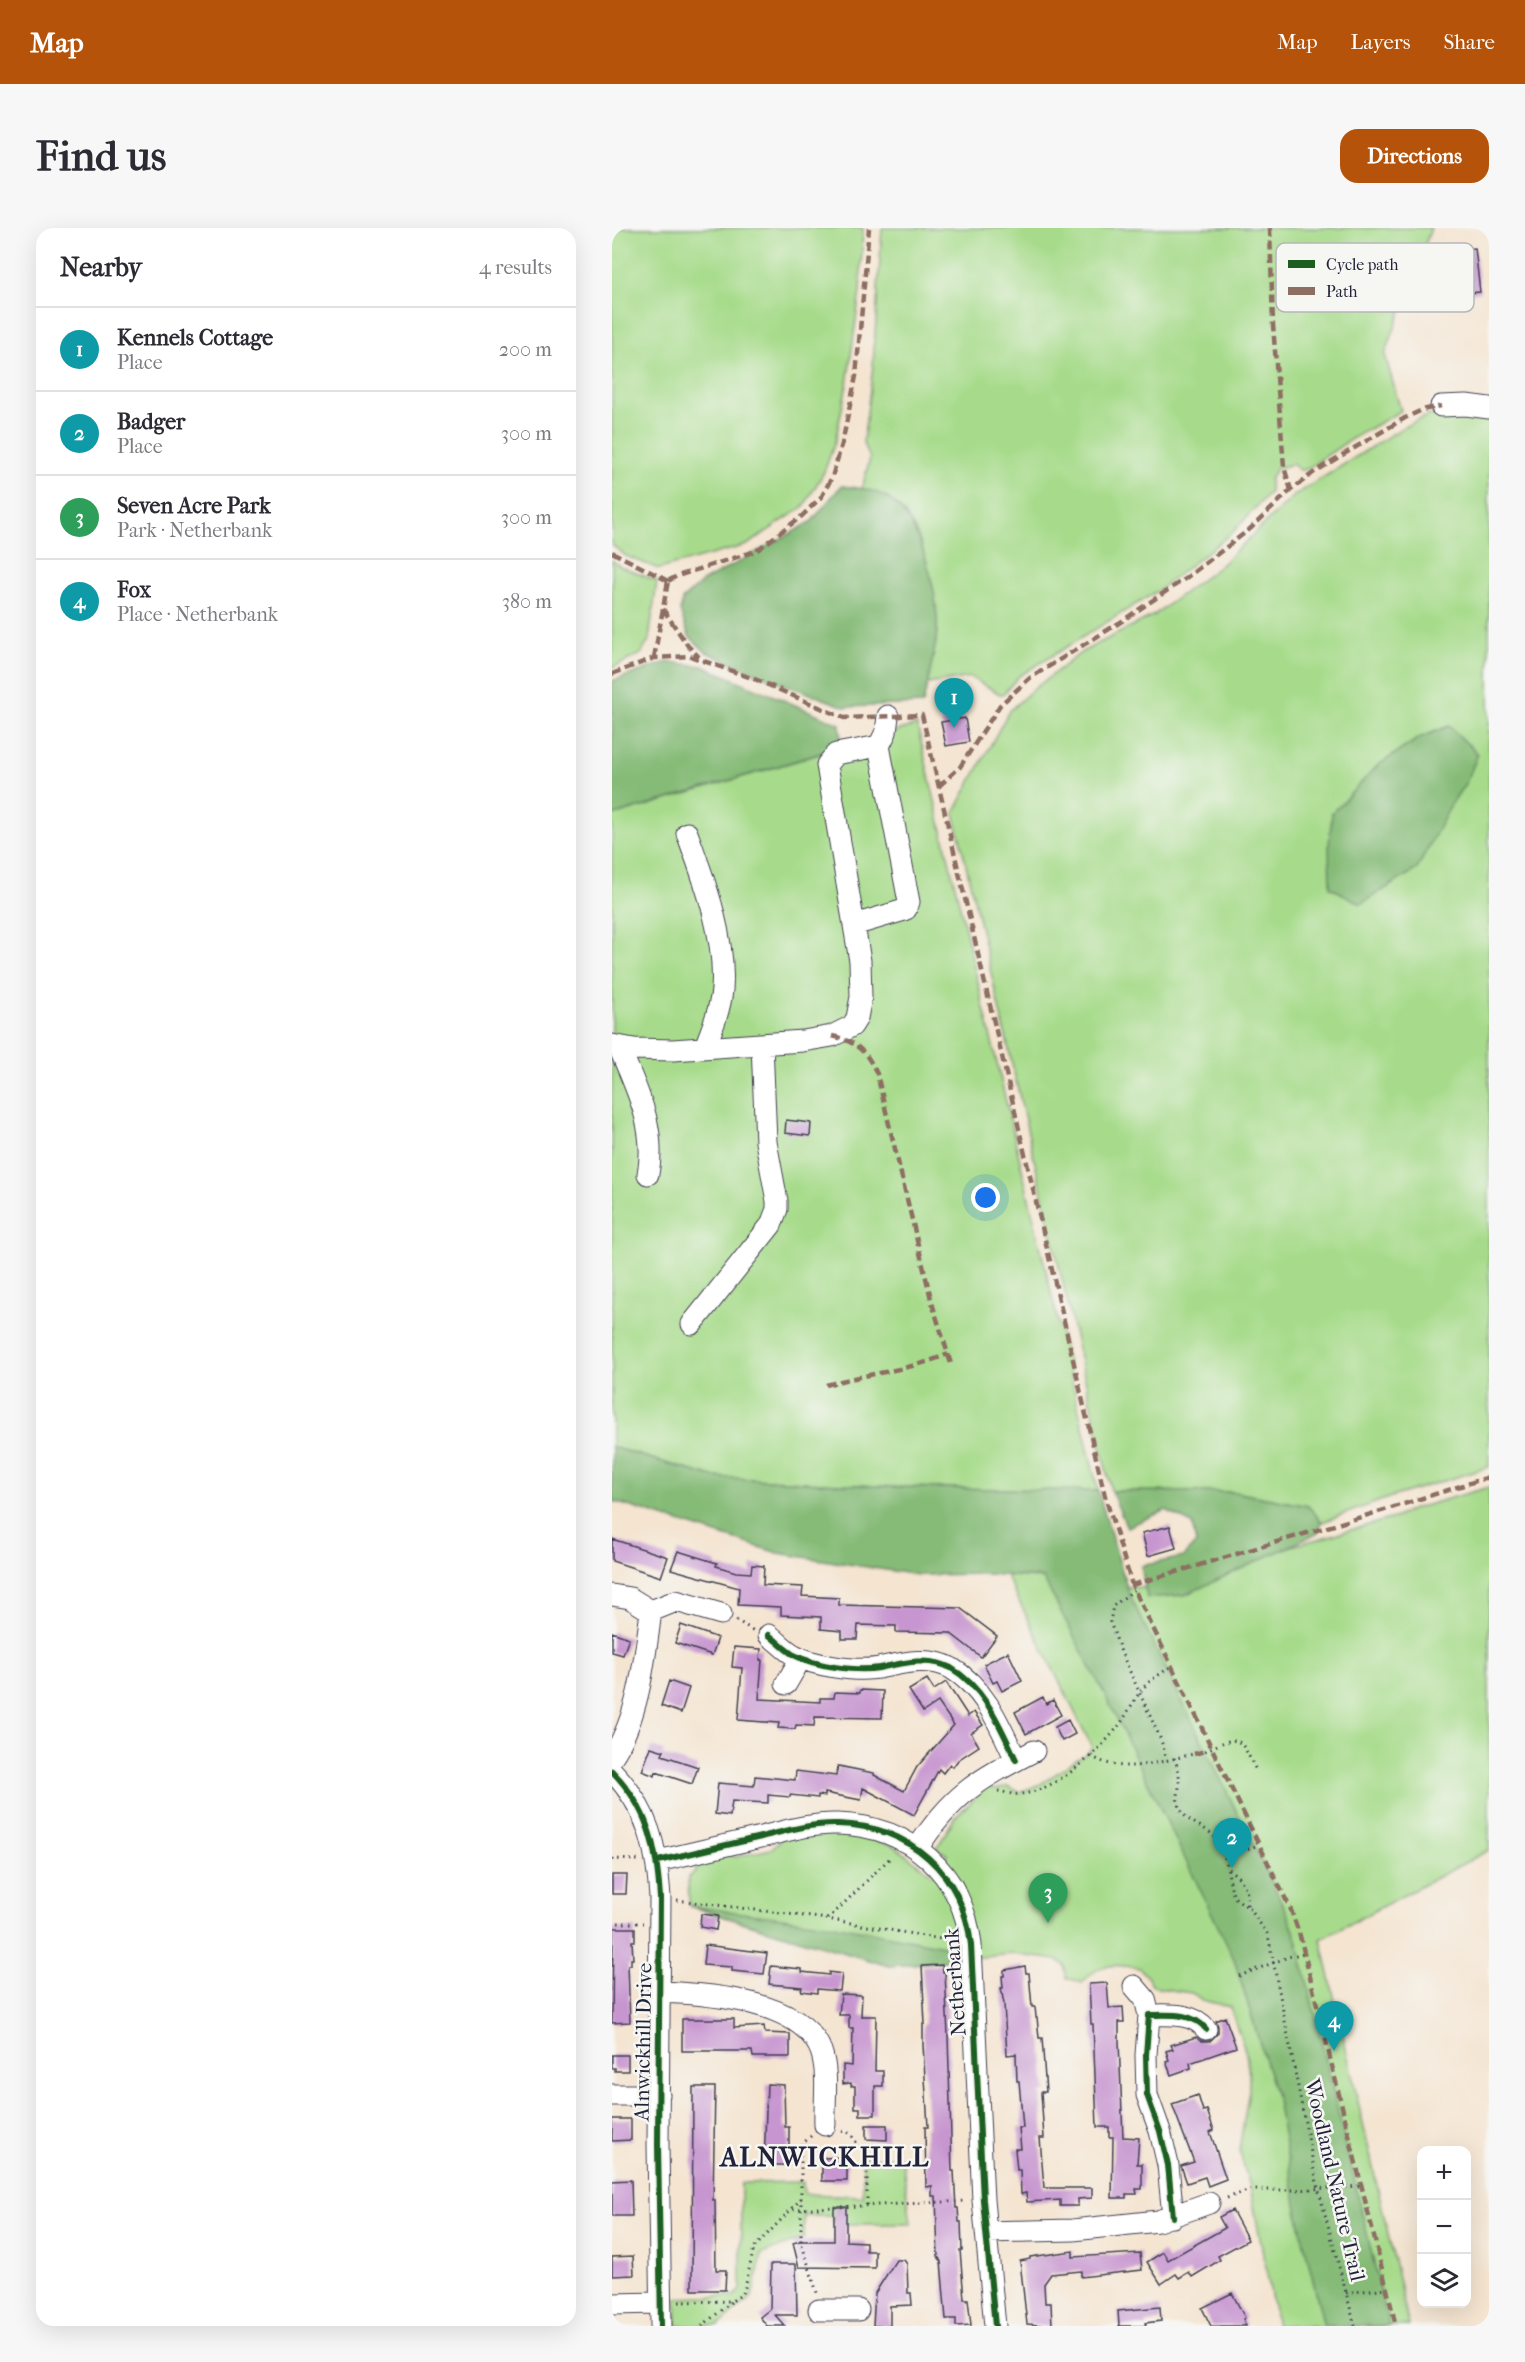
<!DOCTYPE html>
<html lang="en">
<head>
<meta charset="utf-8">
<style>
	:root { --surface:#fff; --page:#f7f7f7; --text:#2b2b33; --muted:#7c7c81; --line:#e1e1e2; --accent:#b45309 }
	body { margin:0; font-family:"IM FELL French Canon",serif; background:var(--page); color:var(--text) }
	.controls { position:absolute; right:18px; bottom:18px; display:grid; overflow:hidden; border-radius:12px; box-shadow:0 6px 24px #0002 }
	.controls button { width:54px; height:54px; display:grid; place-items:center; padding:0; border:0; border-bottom:2px solid var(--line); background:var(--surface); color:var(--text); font:30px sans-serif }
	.you { position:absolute; left:374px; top:970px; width:21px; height:21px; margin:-15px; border:4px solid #fff; border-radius:50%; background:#1a73e8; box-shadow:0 0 0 9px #1a73e833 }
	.badge { display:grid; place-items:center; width:39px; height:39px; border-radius:50%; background:var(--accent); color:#fff; font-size:20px; font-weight:700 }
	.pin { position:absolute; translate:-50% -50px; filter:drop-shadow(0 2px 3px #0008) }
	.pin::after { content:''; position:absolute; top:32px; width:21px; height:18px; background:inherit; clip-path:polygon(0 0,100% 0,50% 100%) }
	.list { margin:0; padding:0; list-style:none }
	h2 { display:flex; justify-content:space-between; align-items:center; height:78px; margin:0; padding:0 24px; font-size:26px }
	h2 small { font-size:20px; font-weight:400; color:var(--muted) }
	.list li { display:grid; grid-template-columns:39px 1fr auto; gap:18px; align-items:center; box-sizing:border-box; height:84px; padding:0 24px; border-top:2px solid var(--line) }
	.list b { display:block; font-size:22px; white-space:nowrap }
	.list p { margin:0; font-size:20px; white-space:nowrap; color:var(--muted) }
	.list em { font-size:20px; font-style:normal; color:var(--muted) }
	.icon { flex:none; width:33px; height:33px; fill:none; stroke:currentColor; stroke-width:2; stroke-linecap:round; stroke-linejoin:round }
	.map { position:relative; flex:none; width:877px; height:2098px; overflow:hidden; border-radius:18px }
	header { display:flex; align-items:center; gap:36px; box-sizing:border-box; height:84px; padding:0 30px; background:var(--accent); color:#fff }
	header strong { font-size:28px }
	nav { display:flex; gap:33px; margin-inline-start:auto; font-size:21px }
	.intro { display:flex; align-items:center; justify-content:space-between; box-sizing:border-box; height:144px; padding:0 36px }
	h1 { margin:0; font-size:42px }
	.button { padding:15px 27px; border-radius:18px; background:var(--accent); color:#fff; font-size:21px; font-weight:700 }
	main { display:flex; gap:36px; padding:0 36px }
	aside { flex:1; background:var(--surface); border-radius:18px; box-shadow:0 6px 24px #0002 }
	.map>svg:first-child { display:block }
	.green { fill:#a7db8b; stroke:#647e63; stroke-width:1.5 }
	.forest { fill:#85bb77; stroke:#546e59; stroke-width:1.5 }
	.building { fill:#c796d0 }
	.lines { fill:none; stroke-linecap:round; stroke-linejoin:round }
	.minor-casing { stroke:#423f51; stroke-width:23 }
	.path { stroke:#423f51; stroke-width:3; stroke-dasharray:1.5 4.5; stroke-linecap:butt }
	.minor { stroke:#fff; stroke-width:21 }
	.quiet { stroke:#8d6e63; stroke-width:4.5; stroke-dasharray:9 4.5; stroke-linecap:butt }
	.cycleway-casing { stroke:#f6f6f2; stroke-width:10 }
	.cycleway { stroke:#1b5e20; stroke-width:6 }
	.labels { text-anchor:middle; stroke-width:5; stroke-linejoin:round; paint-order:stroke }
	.street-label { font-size:21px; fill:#22223b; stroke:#f6f6f2 }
	.district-label { font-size:27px; font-weight:bold; letter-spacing:1.5px; fill:#22223b; stroke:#f6f6f2 }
	.key { fill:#f6f6f2; stroke:#b6b6bb; stroke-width:1.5 }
	.key-label { font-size:16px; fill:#22223b }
</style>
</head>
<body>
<header>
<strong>Map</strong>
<nav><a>Map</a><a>Layers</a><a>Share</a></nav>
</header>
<div class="intro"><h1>Find us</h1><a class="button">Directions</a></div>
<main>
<aside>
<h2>Nearby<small>4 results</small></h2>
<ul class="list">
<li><span class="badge" style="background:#0f9aa8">1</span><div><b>Kennels Cottage</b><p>Place</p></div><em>200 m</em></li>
<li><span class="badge" style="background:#0f9aa8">2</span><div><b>Badger</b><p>Place</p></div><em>300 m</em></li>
<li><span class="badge" style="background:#2e9e5b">3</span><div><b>Seven Acre Park</b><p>Park · Netherbank</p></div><em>300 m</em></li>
<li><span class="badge" style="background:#0f9aa8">4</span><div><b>Fox</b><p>Place · Netherbank</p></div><em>380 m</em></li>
</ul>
</aside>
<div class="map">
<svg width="877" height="2098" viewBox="0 0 877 2098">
	<rect width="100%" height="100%" fill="#f6f6f2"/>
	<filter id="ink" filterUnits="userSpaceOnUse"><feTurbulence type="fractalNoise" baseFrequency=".0167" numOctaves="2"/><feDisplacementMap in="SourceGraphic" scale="12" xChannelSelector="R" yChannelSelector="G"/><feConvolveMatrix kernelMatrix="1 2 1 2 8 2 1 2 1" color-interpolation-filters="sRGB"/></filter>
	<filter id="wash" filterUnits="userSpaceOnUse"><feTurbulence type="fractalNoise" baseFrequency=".008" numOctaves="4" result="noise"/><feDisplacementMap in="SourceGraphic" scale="24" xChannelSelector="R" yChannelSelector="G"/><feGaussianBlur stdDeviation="1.35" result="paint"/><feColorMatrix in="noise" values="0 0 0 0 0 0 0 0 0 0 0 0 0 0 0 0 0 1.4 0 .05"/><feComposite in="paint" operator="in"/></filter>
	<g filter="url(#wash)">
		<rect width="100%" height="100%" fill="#f4e4d0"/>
		<!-- green -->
		<path class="green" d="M0 0H251L248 63 235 156 223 214 212 244 192 278 135 317 47 341 14 328 0 317Z
			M270 0H819L773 127 789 183 741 210 693 242H688L680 236 664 241 658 251V264L621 304 544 364 407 448 390 467 358 449 315 456C318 437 326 415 325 397 324 366 312 310 293 286 282 272 267 266 250 261L258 230 251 215 261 138Z
			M850 183 877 188V1239L779 1269 710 1294 696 1278 622 1264 499 1263 342 585 397 483 418 464 470 424 542 387 608 338 683 267 790 200 817 187Z
			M0 332 9 339 45 353 37 412 29 426 0 440Z
			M305 497 486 1263 282 1259 101 1249 0 1219V588Z
			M877 1259V1622L709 1711 797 2098H665L638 1958 627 1922 637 1862V1848L634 1825 618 1779 590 1772 580 1765 546 1760 541 1757 528 1740C500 1737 490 1732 470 1755L455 1750 452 1737 445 1732 401 1726 277 1738 77 1678 76 1649 84 1644 85 1633 112 1626 124 1629 159 1621 171 1610 211 1605 242 1607 281 1617 321 1647 335 1626 325 1620 343 1589 375 1559 384 1561 396 1558 407 1564 427 1557 476 1524 480 1519 394 1347 530 1360 785 1289 801 1281Z
			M251 1929 290 1930 299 1996H222L221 1988H192V2010L150 2026 140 2069 106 2098H65L64 2070 122 2068 129 2062V1955L191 1954 192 1966 251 1968Z"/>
		<!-- forest -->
		<path class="forest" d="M229 258C244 260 261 261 274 269 308 289 326 361 325 399 324 424 316 451 311 476L233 479 148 447 94 424 77 408 68 383 70 372 90 354 199 294Z
			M55 434 91 438 228 496 229 519 0 588V453Z
			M837 498 866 526 855 553 840 575 805 641 749 676 718 659 717 617 720 585 766 537 807 510Z
			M0 1219 101 1249 282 1259 486 1263 517 1366 675 1685 685 1711 777 2098H712L689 2003 665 1872 622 1731 494 1469 431 1350 376 1346 306 1347 166 1325 0 1273Z
			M499 1263 622 1264 696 1278 710 1294 706 1305 573 1367 535 1370 529 1338 571 1329 584 1315 580 1296 554 1282 515 1299Z
			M77 1678 216 1696 348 1721 346 1732 277 1738Z"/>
		<g id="blocks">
			<!-- building -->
			<path class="building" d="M863 20 868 64 833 67 828 23Z
				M353 490 357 514 334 518 329 494Z
				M174 892 199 895 198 908 173 905Z
				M558 1298 564 1320 536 1328 530 1305Z
				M0 1311 56 1329 49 1349 0 1333Z
				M66 1323 105 1335 104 1338 124 1344 139 1345 140 1337 152 1338 151 1357 191 1359 190 1368 227 1370V1377L348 1380 385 1408 369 1429 338 1405 284 1404V1398L246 1397 245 1411H230V1403L209 1401V1389L169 1387V1379L126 1377 127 1360 59 1341Z
				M69 1397 106 1410 100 1427 63 1415Z
				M0 1404 17 1410 11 1427 0 1424Z
				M122 1419 149 1421 148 1432H150L147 1471 208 1474V1470H222L223 1464 248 1465V1462L271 1463 270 1490 203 1489 202 1498 184 1497 183 1501 166 1500 167 1495 126 1492 130 1440 120 1439Z
				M396 1424 410 1453 390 1463 385 1453 381 1455 372 1436Z
				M315 1451 322 1462 334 1454 356 1488 362 1484 371 1497 359 1505 367 1518 346 1532 341 1539 338 1536 331 1545 327 1541 302 1587 251 1560 249 1572 213 1565V1568L206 1567V1570L178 1567V1569L156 1567V1575L120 1573 118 1588 103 1586 106 1555 142 1558 143 1548 183 1552 184 1543 224 1548 226 1538 262 1545V1547L292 1563 305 1539 342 1497 326 1474 311 1484 297 1462Z
				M57 1453 77 1460 69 1485 49 1478Z
				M431 1469 434 1476 441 1472 449 1487 414 1506 403 1484Z
				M456 1492 463 1506 450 1513 443 1499Z
				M39 1519 52 1523 50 1527 86 1539 80 1556 44 1544 43 1548 30 1543Z
				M0 1647H15L14 1666H0Z
				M89 1686 106 1688 104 1702 88 1699Z
				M1 1700H23V1713H20L21 1731H19V1737H16L18 1794 0 1795Z
				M93 1717 155 1725 152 1746 120 1743V1739L91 1737Z
				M330 1737 331 1744H333L336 1808 340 1943H342L344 1980H346L347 1994H349L350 2022H348L352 2071H356L359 2097 344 2098V2091H334L329 2034 326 2028 324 1968H320V1958L314 1959 313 1899H316L311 1817V1796H313L310 1738Z
				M159 1738 190 1741V1744L217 1747V1744L230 1746 228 1763 205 1761V1765L189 1763 190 1759 157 1756Z
				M413 1738 414 1745H417L420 1779H423L424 1789H425L427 1810H430L434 1864H429L432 1910H428L432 1960H480V1970L466 1971V1978H448V1972L415 1974 414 1965 409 1966 408 1942H405L403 1921H409L407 1900H411L407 1853H405L404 1826 395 1827 392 1776 389 1760H391L390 1748H392V1742Z
				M495 1755 497 1780 511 1779 512 1794H507V1814L511 1909 527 1910 525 1936H530V1961H524L525 1966H514V1970H500L501 1909H497V1899H485L481 1796H479L477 1756Z
				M229 1766 250 1767 249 1788H264L263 1843H271V1858H263V1887H248V1880H243V1858H239V1855L231 1856V1837L240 1838 241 1800H237V1787H227Z
				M613 1789 624 1819 578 1835 579 1840 559 1847 554 1833 557 1832 554 1823 561 1821 559 1817 584 1809 590 1813H598L606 1805V1798L604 1793Z
				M70 1791H122V1800L152 1798 153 1805 178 1806V1829H141L140 1823H70Z
				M0 1827H16V1843H3V1840H0Z
				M155 1856 172 1857 173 1899H177V1937H152Z
				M81 1859H103L101 1972H103L104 2042H114L113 2062H80Z
				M586 1867 591 1883 595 1882 602 1902 598 1904 614 1951 596 1958 593 1949 575 1955 569 1938 582 1934 560 1876Z
				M0 1891H19V1912L0 1913Z
				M254 1897H275V1912L254 1911Z
				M235 1929V1953H210V1930Z
				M19 1952 20 1988H0V1953Z
				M222 1979H234V2013L254 2014V2023H263V2040L187 2039 181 2015 188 2013H222Z
				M620 1982 636 2012 606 2028 608 2032 580 2049 577 2044 567 2050 564 2046 549 2056 535 2034 551 2024 556 2032 613 2000 607 1989Z
				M461 2023V2029L528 2025 530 2042 469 2049V2043L439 2046 432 2056 433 2075H439L440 2098 415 2096 408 2033 418 2031V2029Z
				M21 2028 22 2047 0 2048V2029Z
				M284 2032H292L295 2036 296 2065H299L300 2077 278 2078V2098H261L263 2065Z
				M159 2036H184L185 2087H163L173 2098H155L148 2089 158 2081Z
				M620 2065 633 2090 631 2091 634 2098H599L590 2080Z
				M548 2079 549 2093 533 2095 534 2098H507L506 2083Z"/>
		</g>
	</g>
	<g filter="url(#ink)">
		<use href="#blocks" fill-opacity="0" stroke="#423f51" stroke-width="1.5"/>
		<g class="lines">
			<!-- minor casing -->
			<g class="minor-casing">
				<path id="minor" d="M829 178 854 177 877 180
					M267 518 274 504 276 488
					M75 605C93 654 114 709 110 762 108 782 100 801 93 819
					M0 817 22 821 61 822 191 813 220 808 240 798 245 790 249 769 248 733 215 537 224 526 267 518 297 674 294 681 289 683 242 697
					M7 819C24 860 45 900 36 946
					M80 1096 159 997 165 981V973L154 914 150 816
					M0 1367 18 1370 39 1383 64 1373 109 1386
					M157 1407C165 1413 173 1422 182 1427 203 1438 244 1444 267 1440 290 1435 317 1428 339 1440 373 1460 388 1498 404 1532
					M174 1456 189 1430
					M0 1529C27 1490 33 1429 39 1383
					M0 1543C36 1580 45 1619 48 1670L46 1917 49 2098
					M305 1621C340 1566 366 1552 422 1523
					M46 1633C80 1625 115 1617 149 1609 174 1603 200 1595 226 1596 298 1598 351 1645 359 1717L371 1972 383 2098
					M522 1758 533 1771 537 1787
					M49 1764C96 1766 190 1772 209 1823 217 1845 212 1874 213 1897
					M0 1867H47
					M561 1989 556 1937 548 1903 535 1867 534 1827 537 1787C556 1787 581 1784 594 1801
					M374 2004 461 2002 546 1993 597 1975
					M0 2076 48 2075
					M207 2082H246"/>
			</g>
			<!-- path -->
			<path class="path" d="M522 1362 501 1378 498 1394 509 1424 549 1512 555 1532
				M124 1392 142 1403
				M593 1523C629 1505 627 1509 644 1542
				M479 1528C512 1548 548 1533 582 1526
				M562 1530C566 1539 568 1547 567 1557 567 1566 564 1571 567 1579 575 1597 595 1597 605 1612 617 1630 615 1650 622 1669L638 1681 656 1707 706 1960 743 2098
				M386 1563C393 1564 401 1567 408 1566 443 1564 488 1523 508 1496 518 1482 524 1466 537 1454 544 1448 552 1444 559 1438
				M613 1628 647 1617
				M0 1631 26 1632
				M616 1641C631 1651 637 1661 635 1678
				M65 1672 216 1691 340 1713
				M216 1691 280 1628
				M0 1695H31
				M627 1748 676 1729 692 1725
				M230 1903 238 1905 255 1930V1978
				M199 1908 189 1917V2013L205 2065
				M615 1970 638 1962H683L750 1958
				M181 1981 354 1973
				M734 2065 775 2060
				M67 2074 120 2073 129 2067 133 2059 142 2020 189 1971
				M90 2098 119 2074"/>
			<!-- minor -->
			<use href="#minor" class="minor"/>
			<!-- quiet -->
			<path class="quiet" d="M658 0 661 97 672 239 679 262
				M0 324 56 353
				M56 353 65 348 144 323 190 288 210 268 220 249 230 216 244 148 257 0
				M51 381 76 418 87 429
				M42 430 56 353
				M0 446 42 430 78 428 145 452 232 490 310 487 493 1268 520 1357 679 1682 688 1708 784 2098
				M327 558 348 539 388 477 418 450 507 395 574 350 638 301 679 262 705 242 793 190 810 182 829 178
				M220 808C244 813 255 824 265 846L320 1075 340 1139
				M214 1157C255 1145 297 1143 336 1126
				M520 1357 776 1281 877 1249
				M582 1526 593 1523"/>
			<!-- cycleway casing -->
			<g class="cycleway-casing">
				<path id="cycleway" d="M157 1407C165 1413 173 1422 182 1427 203 1438 244 1444 267 1440 290 1435 317 1428 339 1440 373 1460 388 1498 404 1532
					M0 1543C36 1580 45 1619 48 1670L46 1917 49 2098
					M46 1633C80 1625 115 1617 149 1609 174 1603 200 1595 226 1596 298 1598 351 1645 359 1717L371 1972 383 2098
					M561 1989 556 1937 548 1903 535 1867 534 1827 537 1787C556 1787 581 1784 594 1801"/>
			</g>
			<!-- cycleway -->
			<use href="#cycleway" class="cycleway"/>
		</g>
	</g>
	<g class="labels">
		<!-- street labels -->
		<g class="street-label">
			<text transform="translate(343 1754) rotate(-94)" y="7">Netherbank</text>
			<text transform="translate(31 1814) rotate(-89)" y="7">Alnwickhill Drive</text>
			<text transform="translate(723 1952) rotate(77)" y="7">Woodland Nature Trail</text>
		</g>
		<!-- district labels -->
		<g class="district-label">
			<text x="213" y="1938">ALNWICKHILL</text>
		</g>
	</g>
	<!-- legend -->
	<rect x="664" y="15" width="198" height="69" rx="9" class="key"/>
	<rect x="676" y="32" width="27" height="8" fill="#1b5e20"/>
	<rect x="676" y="59" width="27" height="8" fill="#8d6e63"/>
	<g class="key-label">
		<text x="714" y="42">Cycle path</text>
		<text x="714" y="69">Path</text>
	</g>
</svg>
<div class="controls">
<button>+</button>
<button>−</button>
<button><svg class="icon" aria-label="layers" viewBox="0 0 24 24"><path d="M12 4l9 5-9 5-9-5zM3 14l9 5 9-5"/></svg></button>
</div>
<div class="you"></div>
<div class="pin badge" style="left:342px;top:500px;background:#0f9aa8">1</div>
<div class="pin badge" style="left:620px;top:1640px;background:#0f9aa8">2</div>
<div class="pin badge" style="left:436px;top:1695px;background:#2e9e5b">3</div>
<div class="pin badge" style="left:722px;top:1823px;background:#0f9aa8">4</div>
</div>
</main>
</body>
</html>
